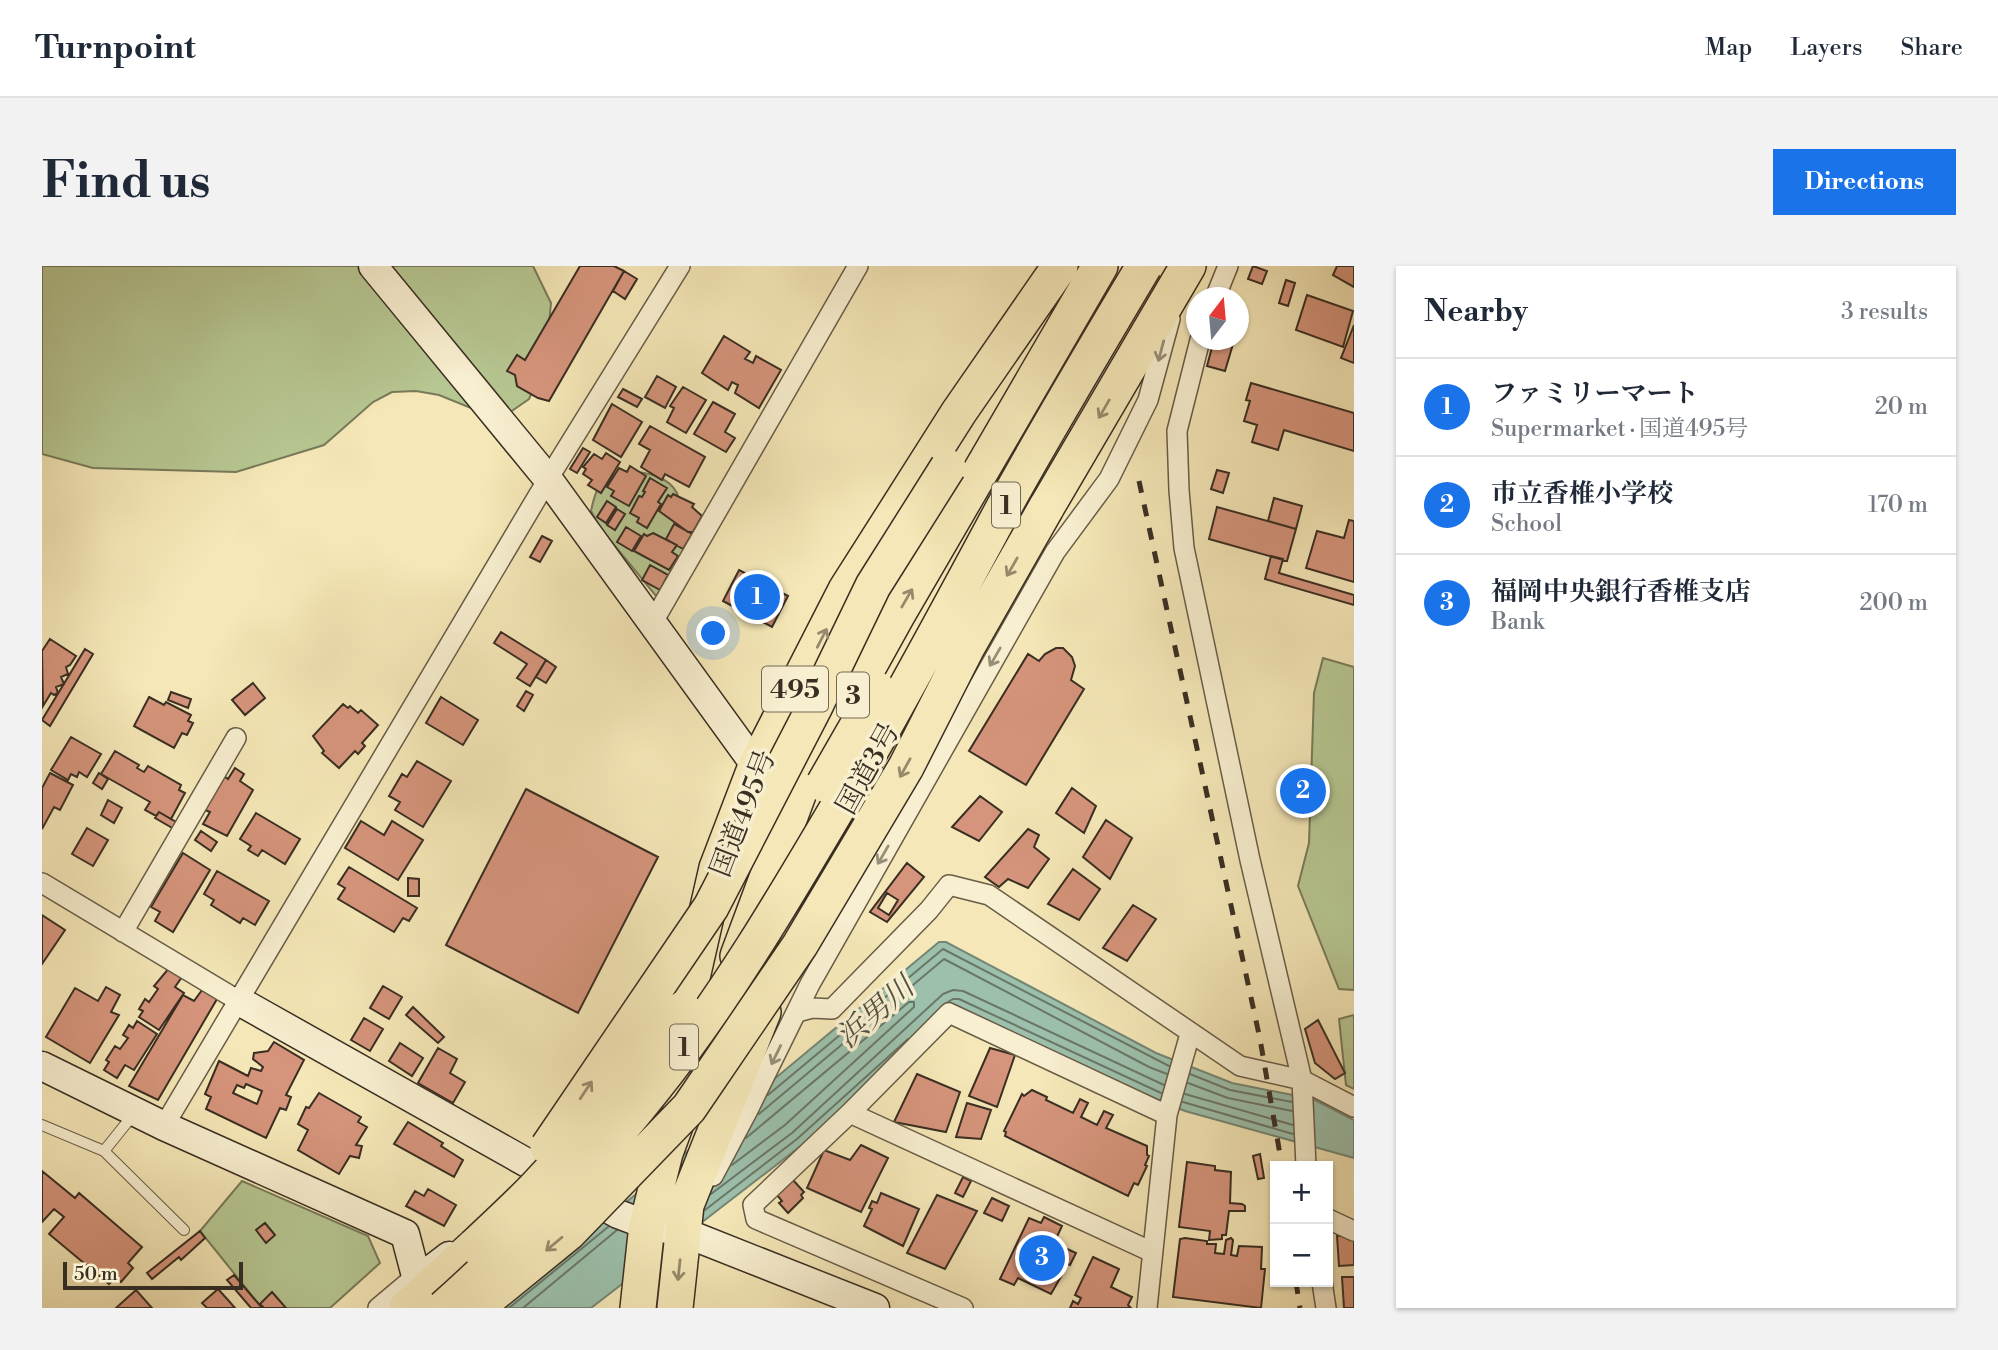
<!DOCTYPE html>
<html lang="en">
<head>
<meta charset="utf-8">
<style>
	:root { --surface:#fff; --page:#f2f2f3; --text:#1f2937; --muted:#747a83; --line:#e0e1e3; --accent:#1a73e8 }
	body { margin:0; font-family:"Libre Bodoni","Noto Serif JP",serif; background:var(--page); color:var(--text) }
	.controls { position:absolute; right:21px; bottom:21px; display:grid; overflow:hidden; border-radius:0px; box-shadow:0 2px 5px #0004 }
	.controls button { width:63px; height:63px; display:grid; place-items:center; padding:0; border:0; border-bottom:2px solid var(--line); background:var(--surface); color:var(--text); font:35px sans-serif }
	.compass { position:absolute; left:1144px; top:21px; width:63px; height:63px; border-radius:50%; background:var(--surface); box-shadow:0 2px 5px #0004; rotate:16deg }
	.scale { position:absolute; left:21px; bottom:18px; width:180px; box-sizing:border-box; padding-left:7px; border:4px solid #392e22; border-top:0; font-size:19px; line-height:24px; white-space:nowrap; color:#392e22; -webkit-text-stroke:5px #f8efd0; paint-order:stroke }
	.you { position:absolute; left:672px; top:368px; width:24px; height:24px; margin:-18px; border:5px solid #fff; border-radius:50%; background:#1a73e8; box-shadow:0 0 0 10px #1a73e833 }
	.badge { display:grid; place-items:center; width:46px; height:46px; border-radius:50%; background:var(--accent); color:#fff; font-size:23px; font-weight:700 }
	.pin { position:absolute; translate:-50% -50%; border:4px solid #fff; box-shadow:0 2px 7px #0006 }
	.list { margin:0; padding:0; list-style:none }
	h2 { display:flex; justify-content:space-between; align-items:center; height:91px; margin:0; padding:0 28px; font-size:30px }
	h2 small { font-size:23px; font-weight:400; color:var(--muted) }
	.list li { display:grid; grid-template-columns:46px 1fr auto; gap:21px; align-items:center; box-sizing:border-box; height:98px; padding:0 28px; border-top:2px solid var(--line) }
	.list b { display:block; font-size:26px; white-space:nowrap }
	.list p { margin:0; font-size:23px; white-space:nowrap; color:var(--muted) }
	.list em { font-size:23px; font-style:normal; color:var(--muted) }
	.map { position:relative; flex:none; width:1312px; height:1042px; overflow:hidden; border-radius:0px }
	header { display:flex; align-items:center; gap:42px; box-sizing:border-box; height:98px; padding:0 35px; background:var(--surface); border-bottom:2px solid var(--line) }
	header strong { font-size:33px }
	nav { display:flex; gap:38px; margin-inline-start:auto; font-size:24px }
	.intro { display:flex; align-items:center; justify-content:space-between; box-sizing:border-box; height:168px; padding:0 42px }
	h1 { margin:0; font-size:49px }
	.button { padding:18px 32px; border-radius:0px; background:var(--accent); color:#fff; font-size:24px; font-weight:700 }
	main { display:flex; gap:42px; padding:0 42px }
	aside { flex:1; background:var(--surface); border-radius:0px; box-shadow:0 2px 5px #0004 }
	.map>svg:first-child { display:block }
	.green { fill:#b7c792; stroke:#787a5a; stroke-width:2 }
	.water { fill:#9cc0ac; stroke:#748675; stroke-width:2 }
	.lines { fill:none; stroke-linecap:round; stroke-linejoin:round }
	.shore { stroke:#6a7767; stroke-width:2 }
	.building { fill:#d5947b; stroke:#392e22; stroke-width:2; fill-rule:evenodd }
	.lane-casing { stroke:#685c47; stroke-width:12 }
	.street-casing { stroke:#685c47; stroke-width:22 }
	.secondary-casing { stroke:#392e22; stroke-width:31 }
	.highway-casing { stroke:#392e22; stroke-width:38 }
	.lane { stroke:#f8efd0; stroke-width:10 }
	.street { stroke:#f8efd0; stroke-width:19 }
	.secondary { stroke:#f8efd0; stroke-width:28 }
	.highway { stroke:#f5e7b7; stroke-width:35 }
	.rail { stroke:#392e22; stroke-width:5; stroke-dasharray:12 12; stroke-linecap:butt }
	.highway-bridge-casing { stroke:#392e22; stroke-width:38; stroke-linecap:butt }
	.highway-bridge { stroke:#f5e7b7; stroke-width:35 }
	.oneway { stroke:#988e79 }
	.oneway2 { stroke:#978a6c }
	.labels { text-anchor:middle; stroke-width:7; stroke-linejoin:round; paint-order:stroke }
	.shield { fill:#f8efd0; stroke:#726856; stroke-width:2 }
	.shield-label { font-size:26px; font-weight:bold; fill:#392e22 }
	.street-label { font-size:28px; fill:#392e22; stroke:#f8efd0 }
	.water-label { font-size:30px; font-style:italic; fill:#525244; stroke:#f8efd0 }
</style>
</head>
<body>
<header>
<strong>Turnpoint</strong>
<nav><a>Map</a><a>Layers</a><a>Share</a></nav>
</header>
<div class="intro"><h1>Find us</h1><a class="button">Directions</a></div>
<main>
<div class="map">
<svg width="1312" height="1042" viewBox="0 0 1312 1042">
	<rect width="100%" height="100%" fill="#f5e7b7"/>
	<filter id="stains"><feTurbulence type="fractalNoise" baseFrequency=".00286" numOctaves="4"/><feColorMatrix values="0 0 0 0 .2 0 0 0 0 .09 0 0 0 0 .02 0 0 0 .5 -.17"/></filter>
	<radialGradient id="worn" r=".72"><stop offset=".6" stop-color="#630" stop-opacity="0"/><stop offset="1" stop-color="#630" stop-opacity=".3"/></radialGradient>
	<!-- green -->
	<path class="green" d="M0 0H491L509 37 503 98 487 133 464 149 451 151 397 129 374 125 350 126 331 136 282 179 194 206 51 202 0 188Z
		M579 205C599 205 625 208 635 227L651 286 619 336 559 263 549 245C554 221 556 216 579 205Z
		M1281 392 1312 401V724L1297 723 1256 620 1267 577 1272 427Z
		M1312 749V823L1304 819 1297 753Z
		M200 915 326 970 338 997 288 1042H220L158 965Z"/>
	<!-- water -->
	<path class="water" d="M897 676H904L1114 787 1190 817 1271 833 1312 854V892L1143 845 1104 829 913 739 760 879 549 1042H457Z"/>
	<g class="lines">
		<!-- shore -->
		<path class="shore" d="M906 736 911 733H917L1119 827
			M1148 808 1188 824 1250 836
			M1146 817 1186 832 1250 845
			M1143 828 1251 859
			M726 829 901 683 1127 800
			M1141 836 1251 868
			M717 848 902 693 1107 801 1125 808
			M690 899 743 859 872 741V736H867L704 872
			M669 928 750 867 901 728 911 724 921 725 1122 819
			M663 944 755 873 866 773
			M467 1042 566 961
			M481 1042 575 964"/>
	</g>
	<!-- building -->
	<path class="building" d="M538 0H572L582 5 507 135 496 132 475 120 473 109 465 105 475 89 483 94Z
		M1211 0 1225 5 1220 18 1206 13Z
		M1295 0H1312V21L1291 9Z
		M582 5 595 13 583 33 571 25Z
		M1244 14 1253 17 1246 40 1237 37Z
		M1265 29 1311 45 1301 81 1254 64Z
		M1312 59V97L1299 92Z
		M682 70 708 86 703 93 711 97 714 90 739 104 717 142 693 127 696 119 690 116 686 124 660 107Z
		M1172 74 1191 78 1183 105 1165 100Z
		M615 110 634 121 623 142 603 131Z
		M1209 117 1312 147V185L1242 164 1236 184 1210 176 1215 159 1202 155 1208 135 1204 134Z
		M641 121 664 134 644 167 625 156 632 142 628 140Z
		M581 123 600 133 595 141 576 131Z
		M671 136 693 148 683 166 693 172 684 186 652 168Z
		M570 138 600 156 579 191 551 174Z
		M608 160 663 191 647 221 623 208 620 214 599 201 608 184 597 178Z
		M541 182 548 186 535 207 528 203Z
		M564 187 578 196 559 227 546 219 550 214 541 208 544 203 541 201 552 188 560 193Z
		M588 200 604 210 587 240 569 230 572 225 565 221 577 202 585 206Z
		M1175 204 1187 207 1181 227 1169 223Z
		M608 212 625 222 616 236 619 238 605 262 595 256 597 252 588 247 597 230 600 231 603 226 601 225Z
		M631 228 652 238 650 241 660 250 651 266H646L617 245 626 229 629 231Z
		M1232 232 1260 240 1254 263 1226 255Z
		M565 235 574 241 564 257 555 251Z
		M1175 241 1254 263 1245 295 1167 273Z
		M575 243 583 248 573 264 565 259Z
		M1307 254 1312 255V316L1264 302 1275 265 1302 272Z
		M632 258 650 268 641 283 624 273Z
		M584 261 599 270 590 285 575 276Z
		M611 267 635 279 630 286 636 290 627 304 592 285 602 268 605 270Z
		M500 270 510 275 498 296 488 291Z
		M1229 290 1241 293 1237 307 1312 329V339L1223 313Z
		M608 299 626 309 618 324 600 314Z
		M697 304 746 330 730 361 681 335Z
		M459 366 504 394 488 420 475 412 485 398 452 377Z
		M8 373 34 390 28 399 24 401 26 408 19 411 22 418 14 421 16 427 12 429 9 427 1 440 0 385Z
		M1014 382H1021L1030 391 1033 400 1029 414 1042 423 984 519 927 485 986 388 997 395 1003 388Z
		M43 383 51 388 8 460 0 454Z
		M504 394 514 401 504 417 494 411Z
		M211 417 223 432 203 449 190 434Z
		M484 425 491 429 482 445 475 440Z
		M129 426 149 433 146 442 126 434Z
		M107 431 122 439 124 436 149 449 146 455 151 457 145 469 140 467 132 482 92 460Z
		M399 431 436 454 421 479 384 457Z
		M301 438 306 442 308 440 316 447 319 444 336 459 320 477 323 480 316 488 313 485 297 502 280 487 282 485 271 470Z
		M29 471 59 488 45 511 37 506 35 511 29 508 26 514 9 504Z
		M73 485 97 499 95 502 102 506 106 500 139 519 137 524 143 527 129 553 117 546 114 550 103 544 108 536 59 508Z
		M375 495 409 515 381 561 353 544 358 536 347 530 360 508 365 511Z
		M193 502 202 508 198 515 211 524 185 570 161 558 168 546 163 544 182 510 186 513Z
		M8 507 31 519 18 544 12 541 0 563V522Z
		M57 507 66 513 60 523 51 517Z
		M1030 522 1054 540 1042 567 1014 547Z
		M484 523 616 591 536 747 404 679Z
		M938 530 960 546 937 575 910 561Z
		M66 534 80 542 72 557 59 549Z
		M117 546 136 557 132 563 113 552Z
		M214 547 258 573 243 598 220 584 216 590 206 584 209 580 198 573Z
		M1064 554 1090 572 1068 613 1041 591Z
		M319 555 342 569 350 555 381 574 356 614 303 582Z
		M45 562 66 574 51 600 30 588Z
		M986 563 997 569 992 581 1007 593 986 622 966 613 957 621 943 611Z
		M159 565 175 576 169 585 153 574Z
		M141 587 168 604 131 666 113 655 118 646 109 641Z
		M865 597 882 611 845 656 828 646Z
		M307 601 375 642 367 655 361 652 352 666 296 633 303 622 296 618Z
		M1031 603 1058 623 1037 654 1006 638Z
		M175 605 227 635 213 659 201 652 198 657 169 639 172 634 162 628Z
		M366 612 377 613V630H366Z
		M845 627 856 634 847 649 836 642Z
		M1091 639 1114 653 1085 695 1061 682Z
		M0 649 23 664 0 698Z
		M127 702 140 711 133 721 142 727 117 764 97 751 101 745 97 743 103 733 107 736 116 723 112 720Z
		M341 720 360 731 347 753 328 742Z
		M64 721 78 729 69 746 77 749 48 797 4 771 33 722 56 735Z
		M160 724 175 733 116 834 87 820 141 729 152 735Z
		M371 741 402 771 396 777 364 749Z
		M322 752 341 763 328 785 309 774Z
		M1276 754 1303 807 1293 813 1273 797 1263 763Z
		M95 755 115 768 92 804 83 799 75 812 62 804 67 796 64 794 73 780 78 783 86 772 81 769 87 759 91 762Z
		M232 776 262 794 244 829 249 831 244 844 238 842 224 872 164 843 169 831 163 828 177 795 206 810 209 802 219 805 221 801 211 793 212 787 226 785ZM204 818 220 825 215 838 191 827 195 819 202 822Z
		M358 777 381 792 370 810 347 795Z
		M396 782 415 793 408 807 423 816 411 837 376 817Z
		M948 782 973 789 955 841 927 830Z
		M875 808 918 826 904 866 852 856Z
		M990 824 1005 831 1004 834 1031 847 1038 833 1046 837 1039 851 1055 859 1062 845 1071 849 1064 862 1105 880V889L1107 890 1103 899 1105 900 1096 919 1092 917 1086 930 963 870 964 866 962 865 980 828 982 830Z
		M277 827 319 851 316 856 325 861 314 879 320 880 317 892 308 890 297 908 256 884 266 864 256 858 264 841 267 842Z
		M925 837 949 844 939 873 914 871Z
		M366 856 401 877 399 880 421 894 412 911 352 878Z
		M819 879 846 892 819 946 765 922 782 884 808 894Z
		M1218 888 1222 912 1216 913 1211 890Z
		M1145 896 1173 900V904L1189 906 1188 937 1200 938 1203 940V945H1187L1184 969H1180V973L1167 974 1168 965 1137 961Z
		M0 905 33 932 37 927 100 981 86 997 91 1002 79 1016 73 1011 67 1018 7 968 22 951 12 943 0 956Z
		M921 911 929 915 921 931 913 927Z
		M751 914 762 926 759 929 761 932 746 947 737 937 740 935 735 929Z
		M386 923 414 939 402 960 364 940 373 925 382 930Z
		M839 927 877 943 861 980 822 960 830 943 827 942 830 935 835 937Z
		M895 929 935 945 903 1003 865 987Z
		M950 932 967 940 960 955 942 947Z
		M1002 951 1020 960 1012 977 1034 987 1028 999 1023 997 1018 1006 1021 1007 1009 1028 976 1012 972 1019 958 1013 987 952 999 957Z
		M223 957 233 969 224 977 214 964Z
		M158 965 163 972 139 994 137 991 110 1013 105 1007Z
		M1312 969V999L1297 1000 1295 970Z
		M1143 972 1165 975V978H1174L1173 987 1182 988 1184 974 1189 972 1191 974 1189 989 1195 990 1197 980 1220 981 1219 1003H1223L1219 1042 1131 1031 1138 973Z
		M1051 991 1077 1003 1069 1021 1090 1031 1086 1039 1089 1042H1028L1031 1035 1036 1038 1039 1032 1033 1029Z
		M192 1009 220 1042H209L185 1014Z
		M1300 1011H1312V1042H1302Z
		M176 1023 186 1034 193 1042H165L160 1037Z
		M94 1024 110 1042H74Z
		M230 1026 244 1042H222L218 1038Z"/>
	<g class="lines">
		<!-- lane casing -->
		<g class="lane-casing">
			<path id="lane" d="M0 859 62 885 142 964
				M62 885 91 849"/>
		</g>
		<!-- street casing -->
		<g class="street-casing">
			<path id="street" d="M1173 32 1186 0
				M1158 74 1135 165 1137 224 1142 282 1208 594 1260 814 1264 900
				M611 356 816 0
				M0 617 197 735
				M81 666 194 472
				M755 746 770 742 790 743 887 644 907 619 947 629 1198 800 1260 814 1312 841
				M808 847 1110 986
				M122 860 506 213 638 0
				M671 910 706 844 768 718 1013 286 1067 213 1106 134 1128 53
				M1286 953 1312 965
				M1280 1016 1284 1042
				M336 1042 374 1010
				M921 1042 714 953 711 939 808 847 907 747 1125 849
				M1105 1042 1125 849 1148 768"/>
		</g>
		<!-- secondary casing -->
		<g class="secondary-casing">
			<path id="secondary" d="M331 0 506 213 714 500
				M197 735 576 948 605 959 641 966 833 1042
				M0 800 122 860 363 968 374 1010 390 1003 407 990"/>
		</g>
		<!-- highway casing -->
		<g class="highway-casing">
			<path id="highway" d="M1004 242 1146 0
				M746 681 787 576
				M696 690 757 526 855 349 1058 0
				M636 773 675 602 714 500 804 324 917 146 1018 0
				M365 1042 433 980
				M596 1042 605 959 623 887 675 746
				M633 1042 644 939 721 746"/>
		</g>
		<!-- lane -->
		<use href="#lane" class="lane"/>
		<!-- street -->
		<use href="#street" class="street"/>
		<!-- secondary -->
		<use href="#secondary" class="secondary"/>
		<!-- highway -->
		<use href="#highway" class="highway"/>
		<!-- rail -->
		<path class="rail" d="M1097 215 1218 773 1240 900
			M1254 1016 1258 1042"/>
		<!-- highway-bridge casing -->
		<g class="highway-bridge-casing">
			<path id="highway-bridge" d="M782 518 836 424
				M506 881 669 641 773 440 831 320 906 201
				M433 980C454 960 475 941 495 920 547 865 596 805 641 743
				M440 1037 526 967 647 842 758 679 864 501 925 381 1004 242
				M402 1042C478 974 549 902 612 822 686 729 746 626 806 524 862 428 915 329 968 230 1011 153 1057 76 1102 0"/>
		</g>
		<!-- highway-bridge -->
		<use href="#highway-bridge" class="highway-bridge"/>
	</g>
	<!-- one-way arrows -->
	<defs><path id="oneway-shaft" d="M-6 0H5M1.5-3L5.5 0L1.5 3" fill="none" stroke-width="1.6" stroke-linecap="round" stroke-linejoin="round" transform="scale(1.75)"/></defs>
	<g class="oneway">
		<use href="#oneway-shaft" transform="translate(1119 85) rotate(105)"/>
		<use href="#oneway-shaft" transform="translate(953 391) rotate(120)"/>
		<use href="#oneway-shaft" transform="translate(841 589) rotate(120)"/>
		<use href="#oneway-shaft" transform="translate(734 789) rotate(116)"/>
	</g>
	<g class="oneway2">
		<use href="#oneway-shaft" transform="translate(1062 143) rotate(120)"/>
		<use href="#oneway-shaft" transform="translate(970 301) rotate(120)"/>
		<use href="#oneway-shaft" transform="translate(865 332) rotate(-60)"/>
		<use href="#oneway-shaft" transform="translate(780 372) rotate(-63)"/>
		<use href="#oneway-shaft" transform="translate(863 502) rotate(119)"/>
		<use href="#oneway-shaft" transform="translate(544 824) rotate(-56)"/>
		<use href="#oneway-shaft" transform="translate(512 978) rotate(140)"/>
		<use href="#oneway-shaft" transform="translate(637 1004) rotate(96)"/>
	</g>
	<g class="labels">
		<!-- shield labels -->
		<g class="shield">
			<rect x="950" y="216.5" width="28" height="45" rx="5"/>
			<rect x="720" y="400.5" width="66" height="45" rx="5"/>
			<rect x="795" y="406.5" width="32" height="45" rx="5"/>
			<rect x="628" y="758.5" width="28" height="45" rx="5"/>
		</g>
		<g class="shield-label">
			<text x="964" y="248">1</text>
			<text x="753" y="432">495</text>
			<text x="811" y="438">3</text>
			<text x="642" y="790">1</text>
		</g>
		<!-- street labels -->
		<g class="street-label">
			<text transform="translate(825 502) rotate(-61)" y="10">国道3号</text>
			<text transform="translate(700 547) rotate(-69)" y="10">国道495号</text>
		</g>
		<!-- water labels -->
		<g class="water-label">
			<text transform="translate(833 746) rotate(-41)" y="10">浜男川</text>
		</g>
	</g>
	<rect width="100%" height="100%" filter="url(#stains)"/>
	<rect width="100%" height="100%" fill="url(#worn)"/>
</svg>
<div class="controls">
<button>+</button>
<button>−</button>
</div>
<svg class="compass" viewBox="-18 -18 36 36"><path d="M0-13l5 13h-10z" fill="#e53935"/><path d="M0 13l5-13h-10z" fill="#747a83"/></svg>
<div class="scale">50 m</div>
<div class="you"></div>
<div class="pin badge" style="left:715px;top:331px">1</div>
<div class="pin badge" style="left:1261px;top:525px">2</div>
<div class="pin badge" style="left:1000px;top:992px">3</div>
</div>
<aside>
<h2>Nearby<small>3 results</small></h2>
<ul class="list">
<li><span class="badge">1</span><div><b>ファミリーマート</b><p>Supermarket · 国道495号</p></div><em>20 m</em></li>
<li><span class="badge">2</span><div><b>市立香椎小学校</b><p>School</p></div><em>170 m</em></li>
<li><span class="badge">3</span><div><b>福岡中央銀行香椎支店</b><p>Bank</p></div><em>200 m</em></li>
</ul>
</aside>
</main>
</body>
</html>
